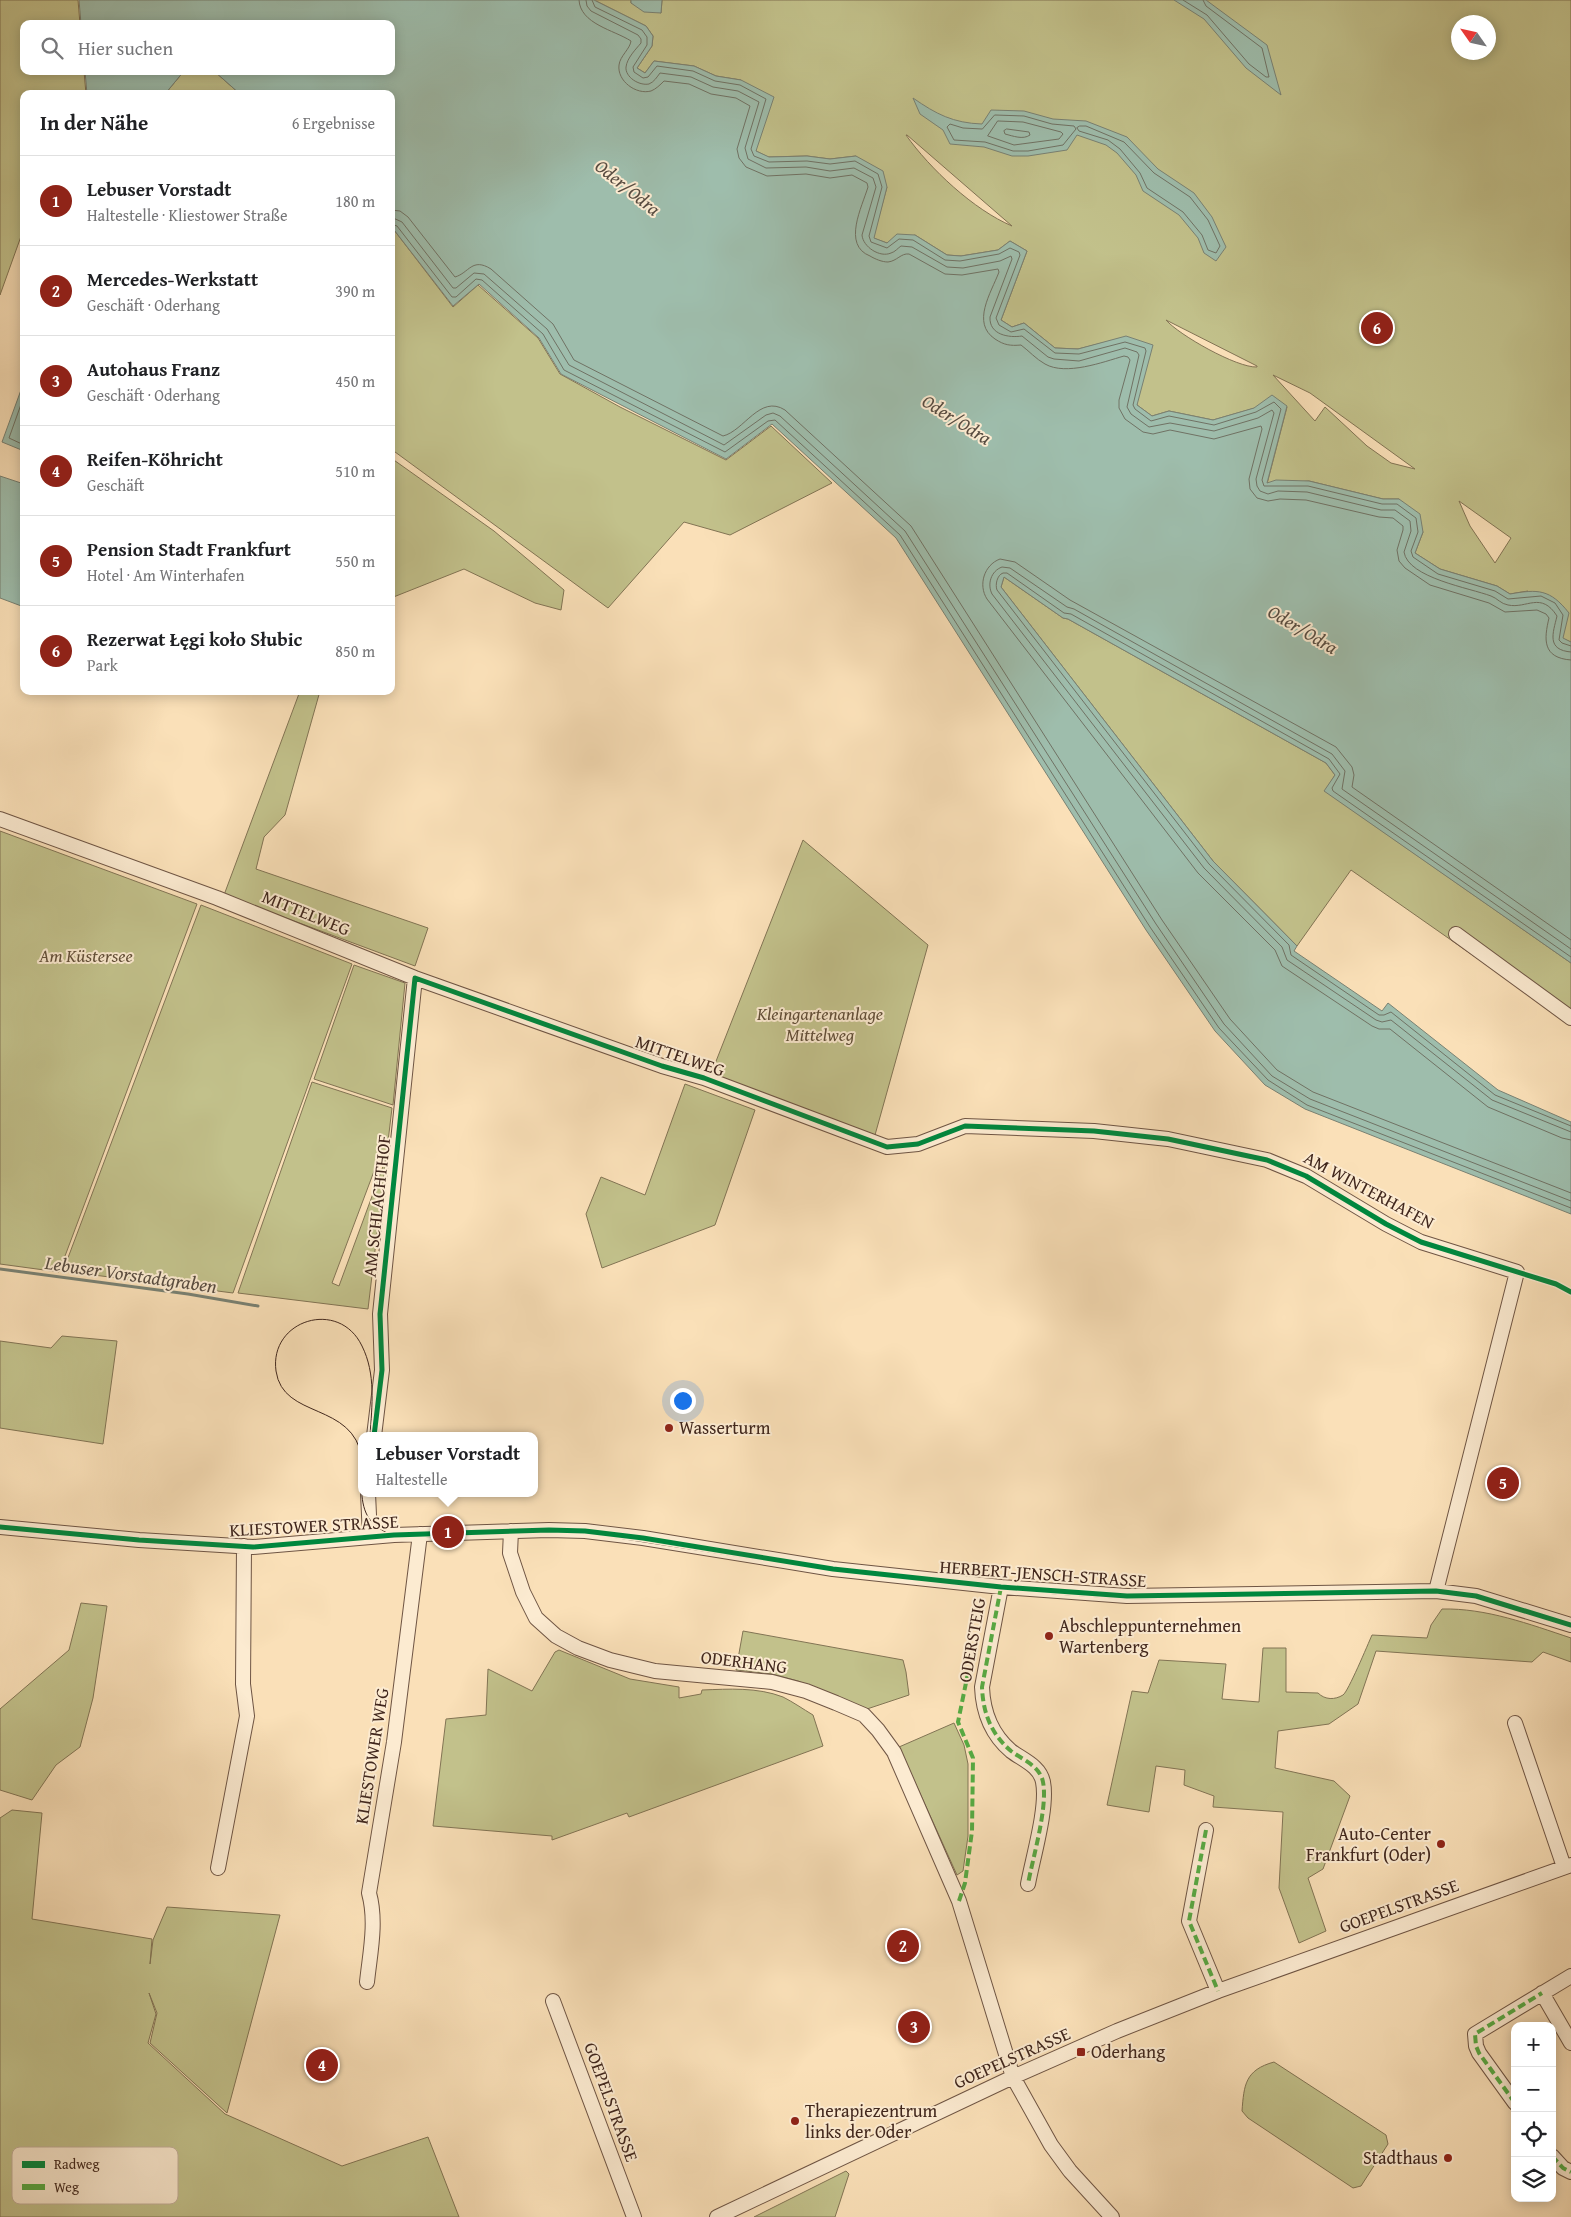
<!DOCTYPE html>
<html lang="de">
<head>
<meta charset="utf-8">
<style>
	:root { --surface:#fff; --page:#f6f6f6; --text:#202124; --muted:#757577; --line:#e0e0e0; --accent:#8f2418 }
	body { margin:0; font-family:"Gentium Book Plus",serif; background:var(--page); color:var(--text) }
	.controls { position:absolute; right:15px; bottom:15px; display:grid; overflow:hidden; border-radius:10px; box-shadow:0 2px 12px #0003 }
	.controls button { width:45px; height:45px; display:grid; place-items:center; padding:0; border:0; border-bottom:1px solid var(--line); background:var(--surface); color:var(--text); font:25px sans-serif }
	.compass { position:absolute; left:1451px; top:15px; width:45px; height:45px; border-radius:50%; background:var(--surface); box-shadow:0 2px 12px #0003; rotate:304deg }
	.you { position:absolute; left:682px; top:1400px; width:18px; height:18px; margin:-12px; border:4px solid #fff; border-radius:50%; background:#1a73e8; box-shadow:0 0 0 8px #1a73e833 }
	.badge { display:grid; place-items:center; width:32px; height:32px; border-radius:50%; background:var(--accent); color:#fff; font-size:16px; font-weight:700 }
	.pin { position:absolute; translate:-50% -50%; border:2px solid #fff; box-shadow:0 1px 5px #0006 }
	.popup { position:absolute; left:358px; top:1432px; width:180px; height:65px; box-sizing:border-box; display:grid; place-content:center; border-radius:10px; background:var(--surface); filter:drop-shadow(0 1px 4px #0005); font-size:16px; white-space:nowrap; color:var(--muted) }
	.popup b { font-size:19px; color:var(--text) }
	.popup::after { content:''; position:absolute; left:50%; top:100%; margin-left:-10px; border:10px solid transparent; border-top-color:var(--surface) }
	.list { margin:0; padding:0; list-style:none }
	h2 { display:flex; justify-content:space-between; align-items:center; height:65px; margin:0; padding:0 20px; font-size:21px }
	h2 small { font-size:16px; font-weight:400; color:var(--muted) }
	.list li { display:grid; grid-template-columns:32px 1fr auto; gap:15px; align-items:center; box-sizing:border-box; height:90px; padding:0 20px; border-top:1px solid var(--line) }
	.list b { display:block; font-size:19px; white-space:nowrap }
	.list p { margin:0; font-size:16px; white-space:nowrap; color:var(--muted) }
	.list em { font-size:16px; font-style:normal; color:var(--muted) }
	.icon { flex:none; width:28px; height:28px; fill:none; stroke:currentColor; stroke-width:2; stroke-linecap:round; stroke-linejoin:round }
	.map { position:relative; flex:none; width:1571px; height:2217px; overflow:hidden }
	.search { position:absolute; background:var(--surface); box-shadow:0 2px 12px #0003; left:20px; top:20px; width:375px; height:55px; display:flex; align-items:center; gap:12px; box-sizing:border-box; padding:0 18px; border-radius:10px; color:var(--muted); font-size:19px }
	.panel { position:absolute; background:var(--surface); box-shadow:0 2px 12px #0003; left:20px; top:90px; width:375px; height:605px; border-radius:10px }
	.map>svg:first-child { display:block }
	.green { fill:#c2c18b; stroke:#827454; fill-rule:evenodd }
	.water { fill:#9ebdac; stroke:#798173 }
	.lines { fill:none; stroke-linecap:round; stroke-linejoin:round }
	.shore { stroke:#707264; stroke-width:1 }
	.stream { stroke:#798173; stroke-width:3 }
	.minor-casing { stroke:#6f5544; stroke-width:16 }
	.minor { stroke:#fcebd1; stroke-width:14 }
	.tram { stroke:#41271d; stroke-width:1 }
	.quiet { stroke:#56aa43; stroke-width:4; stroke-dasharray:8 4; stroke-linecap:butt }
	.cycleway-casing { stroke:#fcebd1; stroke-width:8 }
	.cycleway { stroke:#00873e; stroke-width:5 }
	.poi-dot { fill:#8f2418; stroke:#fcebd1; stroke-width:2 }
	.labels { text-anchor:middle; stroke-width:4; stroke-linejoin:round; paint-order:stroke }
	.street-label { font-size:18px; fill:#41271d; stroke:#fcebd1 }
	.park-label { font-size:18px; font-style:italic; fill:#614e38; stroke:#fcebd1 }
	.poi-label { font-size:18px; fill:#41271d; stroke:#fcebd1; text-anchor:start }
	.water-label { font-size:19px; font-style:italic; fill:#584c41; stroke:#fcebd1 }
	.key { fill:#fcebd1; stroke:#c4b09b; stroke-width:1 }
	.key-label { font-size:14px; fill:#41271d }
</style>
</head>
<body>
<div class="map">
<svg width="1571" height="2217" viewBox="0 0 1571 2217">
	<rect width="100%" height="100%" fill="#fae0b8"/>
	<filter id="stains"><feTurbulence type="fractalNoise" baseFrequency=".004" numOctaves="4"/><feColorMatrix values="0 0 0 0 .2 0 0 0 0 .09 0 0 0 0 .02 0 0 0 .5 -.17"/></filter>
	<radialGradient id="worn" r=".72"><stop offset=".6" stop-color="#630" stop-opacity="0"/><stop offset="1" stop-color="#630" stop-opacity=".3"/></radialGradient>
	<!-- green -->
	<path class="green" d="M0 0H78L80 24H24V71H84L86 94H24V228L0 295Z
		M594 0H631V3L661 13 662 0H1571V642L1563 639 1528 591 1510 594 1497 586 1440 569 1415 553 1423 532 1399 499H1383L1309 481 1267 484 1287 407 1255 408 1213 420 1169 411 1152 416 1137 405 1126 337 1078 349 1055 348 1024 323 1012 327 1001 320 1027 251 1010 241 998 250 961 256 947 255 915 235 887 243 873 238 887 187 856 156 830 159 807 156 768 157 756 151 741 80 716 76 694 66 654 61 645 73 637 68 652 46 653 36 646 26ZM1458 22H1488V52H1458ZM906 135H907L1012 226C974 210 930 169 906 135ZM1166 320 1257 366V367C1237 368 1179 335 1166 320ZM1273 375 1310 393 1415 469 1391 463 1367 446 1325 407 1315 421ZM1459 501 1511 538 1495 563 1470 526Z
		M184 71H214L240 94H165Z
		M391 226 453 307 478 285 538 338 560 374 620 407 726 460 771 426 832 483 730 535 684 522 608 608 391 449Z
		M391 458 494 531 564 590 561 610 535 603 464 569 391 598Z
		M1004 577 1063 618 1068 619 1326 763 1335 775 1325 791 1571 963V1024L1351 870 1297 946 1213 861 1001 587Z
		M300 691H320L285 815 264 837 256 869 428 928 415 966 224 895Z
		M0 831 197 904 59 1272 0 1264Z
		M803 840 928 945 875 1135 711 1074Z
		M201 905 352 964 233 1293 63 1271Z
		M354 965 405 983 393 1105 314 1079Z
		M312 1082 392 1108 368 1309 238 1293ZM379 1158 385 1161 339 1286 332 1283Z
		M685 1084 755 1110 715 1225 602 1268 586 1214 601 1177 645 1195Z
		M62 1336 117 1341 103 1444 0 1428V1341L51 1348Z
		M81 1603 107 1606 93 1698 80 1747 56 1765 32 1800 0 1790V1709L69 1650Z
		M1442 1609C1486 1608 1529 1624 1571 1638V1662L1543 1652 1532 1662 1376 1651 1358 1704 1329 1724 1278 1731 1275 1768 1334 1781 1350 1796 1323 1869 1308 1878 1326 1931 1299 1943 1279 1888 1283 1812 1213 1807 1214 1796 1184 1785 1185 1770 1156 1766 1149 1812 1107 1805 1132 1691 1148 1693 1159 1660 1226 1664 1222 1699 1259 1702 1263 1648H1286V1692L1318 1693C1325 1700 1335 1700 1343 1695 1348 1692 1368 1644 1372 1635L1427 1638 1431 1625Z
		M743 1631 903 1660 906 1672 909 1695 867 1709 798 1681 772 1674 736 1670Z
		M559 1650 630 1679 679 1687V1698L701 1694 702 1690C729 1689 757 1687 783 1697 793 1702 803 1709 813 1715L823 1746 629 1817 627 1813 552 1840V1836L433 1826 446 1719 486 1715 488 1669 532 1691 555 1652Z
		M954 1723 964 1745 968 1764V1836L963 1871 957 1875 899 1747Z
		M12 1810 42 1813 32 1919 152 1939 150 1964 153 1940 167 1907 280 1915 227 2113 150 2043 157 2013 149 1993 156 2014 148 2043 225 2114 342 2166 428 2137 459 2217H0V1818Z
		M1274 2062 1386 2135 1388 2144 1361 2186 1353 2188 1248 2118 1242 2111C1244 2085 1245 2070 1274 2062Z
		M846 2171 849 2174 835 2217H754Z"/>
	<!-- water -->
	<path class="water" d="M79 0H594L646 26 653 36 652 46 637 68 645 73 654 61 694 66 716 76 741 80 774 97 756 151 769 157 807 156 830 159 856 156 883 171 887 187 874 238 887 243 897 234 915 235 947 255 961 256 998 250 1010 241 1027 251 1001 320 1012 327 1024 323 1055 348 1078 349 1126 336 1153 345 1137 405 1152 416 1169 411 1213 420 1254 408 1272 395 1287 406 1267 483 1276 480 1309 481 1383 499H1399L1420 514 1423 532 1415 553 1440 569 1497 586 1510 594C1538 589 1550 589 1569 613L1563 638 1571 642V963L1324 791 1335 775 1326 763 1068 619 1063 618 1004 577 1001 587 1213 861 1297 946 1294 951 1382 1011 1388 1003 1498 1090 1571 1122V1214L1305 1109 1265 1085 1215 1031 1146 930 896 538 772 424 726 459 561 374 539 338 479 284 453 306 391 226V94H240L214 71H391V24H81Z
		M631 0H662L661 13 644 12 631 3Z
		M1174 0H1206L1267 45 1281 95 1246 68 1204 19Z
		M85 71H184L165 94H87Z
		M913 98C936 114 953 123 982 124L991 110 1024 111 1053 119 1086 121 1127 137 1158 169 1194 193 1212 217 1226 247 1216 261 1204 253 1198 238 1179 215 1143 191 1136 175 1117 153 1106 145 1077 135 1067 150 1028 156H1012L984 147 950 144 943 130 920 114Z
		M21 390 24 391V451L2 442Z
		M0 476 24 484V607L0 598Z"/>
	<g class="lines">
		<!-- shore -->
		<path class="shore" d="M579 0C580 24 614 30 631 41 630 49 620 56 619 65 617 81 636 95 651 91 656 89 660 85 664 81L689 84 711 94 736 98 750 106 737 149 739 158 746 167 767 176 806 174 830 178 852 175 867 183 868 187C862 207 842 245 870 256 875 259 882 262 888 262 897 261 901 253 909 254L945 274 962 275 998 269 999 272C991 293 971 323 995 339 1004 345 1010 346 1021 345 1029 351 1036 359 1045 364 1066 376 1103 362 1124 356L1128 357 1130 360 1119 400V408L1125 419 1143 432 1153 434 1170 430 1214 439 1261 426 1262 429 1249 479 1250 489 1257 498 1268 501 1280 499 1306 500 1379 517 1393 518 1403 526V530L1397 550 1399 561 1405 568 1430 585 1489 603 1505 612 1537 610 1546 614 1549 618C1544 639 1542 658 1571 660
			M586 0 587 6 591 11 638 35 641 39V43C636 49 627 58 626 67 625 77 639 86 649 84 654 82 657 77 660 73L691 77 713 87 738 91 759 102 745 148 748 159 766 168 806 167 830 171 854 168 873 178 876 187 862 235C863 247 880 258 891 253 895 252 898 248 901 246L912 247 947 267 963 268 1000 261 1011 256 1012 259 990 317C989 335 1009 338 1022 336L1048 357 1054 359 1079 361 1125 348 1137 352 1139 355 1127 407 1131 414 1149 427 1170 423 1214 431 1258 418 1272 410 1274 413 1256 479 1257 486 1260 491 1268 494 1278 491 1307 492 1381 510H1395L1410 521 1411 531 1404 552C1408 578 1470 588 1491 596 1497 598 1501 604 1508 605 1527 609 1541 591 1557 616 1553 633 1546 650 1571 652
			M592 0 595 7 642 30 647 37V45L633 67 634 72 643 78 648 77 657 66 693 71 715 81 740 85 766 99 751 149 754 156 769 162 807 161 830 164 855 161 878 174 882 187 869 236 871 242 887 248 899 239 913 240 945 260 960 261 999 254 1010 248 1019 252 1020 255 996 318 999 325 1011 332 1024 329 1055 353 1079 354 1125 342 1145 348 1146 351 1133 405 1135 409 1151 421 1169 416 1214 425 1256 412 1274 402 1281 409 1262 480 1264 486H1308L1382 504H1397L1416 518 1418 532 1411 551 1413 557 1438 574 1495 591 1508 599 1541 596 1555 603 1563 615 1559 640 1562 643 1571 646
			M1183 0 1207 15 1249 64 1266 77H1269L1262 48 1206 6 1203 0
			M995 115 1024 116 1052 124 1074 126 1076 129 1063 145 1028 151H1013L985 142 954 140 947 127 950 124 963 128 982 129Z
			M998 121 1023 122 1061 132 1063 134 1059 139 1014 145 988 136Z
			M1080 126H1086L1124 142 1154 173 1190 197 1208 220 1220 246 1216 253 1208 250 1202 235 1183 212 1147 188 1140 173 1120 149 1108 140 1079 131 1077 128Z
			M1007 129 1029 132 1030 135C1023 140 1013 136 1005 134L1004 131Z
			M391 210 400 211 408 217 455 277C469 273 472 257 491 269L553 324 574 360 723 436C744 431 760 394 785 410L911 526 1162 920 1230 1019 1277 1070 1313 1092 1571 1193
			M391 217 402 222 453 288H456L474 273 484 274 547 329 569 365 724 445 766 415 773 413 780 416 905 531 1156 924 1224 1024 1272 1076 1310 1099 1571 1201
			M391 224 397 226 452 297H456L476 279 482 280 543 334 564 370 725 452 768 421 775 420 900 535 1150 927 1219 1028 1268 1080 1307 1105 1571 1208
			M24 396 9 438 24 445
			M1571 940 1352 787 1354 775 1352 767 1336 747 1070 600 1015 562 1000 559C984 565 978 585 987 599L1198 873 1275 950 1282 966 1372 1026 1379 1029H1390L1488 1107 1562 1138 1571 1140
			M1571 949 1342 789 1345 771 1332 754 1074 609 1067 607 1010 568 1002 567C991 571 987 584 992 594L1204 868 1282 947 1287 960 1376 1020 1382 1022 1391 1020 1492 1100 1571 1132
			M1571 957 1333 791 1332 788 1340 774 1329 759 1071 614 1064 613 1007 573H1003C997 575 995 585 997 590L1209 864 1289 945 1291 955 1379 1015H1384L1391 1012 1495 1095 1571 1126"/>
		<!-- stream -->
		<path class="stream" d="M0 1269 188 1294 258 1306"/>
		<!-- minor casing -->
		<g class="minor-casing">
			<path id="minor" d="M0 819 217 898 415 978 662 1066 704 1078 887 1147 918 1144 965 1126 1094 1131 1168 1139 1267 1160 1306 1176 1386 1224 1421 1242 1517 1272 1436 1591
				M1456 934 1571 1018
				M374 1436 382 1370 380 1314 415 978
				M368 1493 370 1537
				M0 1527 139 1540 253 1547 394 1535 549 1530 585 1531 643 1538 833 1569 1001 1587 1127 1596 1436 1591 1476 1596 1571 1625
				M511 1531 510 1553 523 1592 536 1618 556 1636 578 1648 610 1660 655 1671 772 1682 806 1691 836 1703 864 1715 878 1730 894 1752 959 1901 1013 2077 1051 2145 1070 2171 1112 2217
				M1001 1587 982 1687C983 1713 991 1734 1011 1751 1023 1760 1040 1766 1043 1782 1048 1807 1033 1857 1028 1884
				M1515 1723 1564 1867
				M1206 1830 1189 1921 1218 1991
				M218 1868 247 1716 243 1684 244 1546
				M367 1982C370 1953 377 1922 369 1893L394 1742 420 1534
				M1542 1993 1571 2043
				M553 2001 634 2217
				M1515 2103 1479 2053 1476 2046 1475 2034 1571 1976
				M1552 2156 1563 2168 1571 2172
				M717 2217 1013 2077 1117 2031 1218 1991 1571 1865"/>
		</g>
		<!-- minor -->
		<use href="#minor" class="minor"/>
		<!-- tram -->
		<path class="tram" d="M362 1458C353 1401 283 1420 276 1371 269 1320 339 1298 362 1346 376 1374 372 1405 370 1436
			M362 1471C361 1488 360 1512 374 1524 380 1529 387 1534 394 1535 416 1540 441 1536 463 1535 506 1534 549 1531 592 1534L840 1572 1056 1594 1130 1599 1436 1593 1476 1598 1571 1627"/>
		<!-- quiet -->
		<path class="quiet" d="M1001 1587 982 1687C983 1713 991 1734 1011 1751 1023 1760 1040 1766 1043 1782 1048 1807 1033 1857 1028 1884
			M1206 1830 1189 1921 1218 1991
			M959 1901 965 1883 972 1831 973 1758 958 1722 969 1668
			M1515 2103 1479 2053 1476 2046 1475 2034 1542 1993
			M1552 2156 1563 2168 1571 2172"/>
		<!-- cycleway casing -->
		<g class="cycleway-casing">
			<path id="cycleway" d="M374 1436 382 1370 380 1314 415 978 662 1066 704 1078 887 1147 918 1144 965 1126 1094 1131 1168 1139 1267 1160 1306 1176 1386 1224 1421 1242 1556 1284 1571 1292
				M0 1527 139 1540 253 1547 394 1535 549 1530 585 1531 643 1538 833 1569 1001 1587 1127 1596 1436 1591 1476 1596 1571 1625"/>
		</g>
		<!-- cycleway -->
		<use href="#cycleway" class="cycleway"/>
	</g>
	<!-- markers -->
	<g class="poi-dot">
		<circle cx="669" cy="1428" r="5"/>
		<circle cx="1049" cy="1636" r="5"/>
		<circle cx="1441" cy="1844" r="5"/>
		<rect x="1076" y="2047" width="10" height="10" rx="2.5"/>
		<circle cx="795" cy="2121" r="5"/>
		<circle cx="1448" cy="2158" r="5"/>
	</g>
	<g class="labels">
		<!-- street labels -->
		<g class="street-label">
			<text transform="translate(306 913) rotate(22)" y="6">MITTELWEG</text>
			<text transform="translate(680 1056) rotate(19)" y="6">MITTELWEG</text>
			<text transform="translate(1369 1190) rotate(28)" y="6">AM WINTERHAFEN</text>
			<text transform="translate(377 1206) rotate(-84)" y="6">AM SCHLACHTHOF</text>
			<text transform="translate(314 1526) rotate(-3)" y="6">KLIESTOWER STRASSE</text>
			<text transform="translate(1043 1574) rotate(4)" y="6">HERBERT-JENSCH-STRASSE</text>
			<text transform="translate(972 1640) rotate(-80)" y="6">ODERSTEIG</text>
			<text transform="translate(744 1662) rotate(7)" y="6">ODERHANG</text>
			<text transform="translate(372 1756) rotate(-81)" y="6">KLIESTOWER WEG</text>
			<text transform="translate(1399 1906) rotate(-20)" y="6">GOEPELSTRASSE</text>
			<text transform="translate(1012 2058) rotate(-24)" y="6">GOEPELSTRASSE</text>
			<text transform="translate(611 2102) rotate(70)" y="6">GOEPELSTRASSE</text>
		</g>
		<!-- park labels -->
		<g class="park-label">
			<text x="86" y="962">Am Küstersee</text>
			<text x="820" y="1020">Kleingartenanlage<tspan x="820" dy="21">Mittelweg</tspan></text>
		</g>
		<!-- poi labels -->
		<g class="poi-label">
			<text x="679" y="1434">Wasserturm</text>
			<text x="1059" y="1632">Abschleppunternehmen<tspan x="1059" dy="21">Wartenberg</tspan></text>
			<text x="1431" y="1840" text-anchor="end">Auto-Center<tspan x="1431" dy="21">Frankfurt (Oder)</tspan></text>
			<text x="1091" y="2058">Oderhang</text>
			<text x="805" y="2117">Therapiezentrum<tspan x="805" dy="21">links der Oder</tspan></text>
			<text x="1438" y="2164" text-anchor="end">Stadthaus</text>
		</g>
		<!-- water labels -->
		<g class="water-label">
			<text transform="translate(628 187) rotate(39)" y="7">Oder/Odra</text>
			<text transform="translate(957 419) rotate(32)" y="7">Oder/Odra</text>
			<text transform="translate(1303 629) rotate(31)" y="7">Oder/Odra</text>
			<text transform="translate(131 1274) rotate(8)" y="7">Lebuser Vorstadtgraben</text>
		</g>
	</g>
	<!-- legend -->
	<rect x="12" y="2147" width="166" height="57" rx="8" class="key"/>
	<rect x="22" y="2161" width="23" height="7" fill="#00873e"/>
	<rect x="22" y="2184" width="23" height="6" fill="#56aa43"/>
	<g class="key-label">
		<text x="54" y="2169">Radweg</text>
		<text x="54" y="2192">Weg</text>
	</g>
	<rect width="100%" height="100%" filter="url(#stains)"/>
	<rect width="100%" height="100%" fill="url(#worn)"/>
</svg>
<div class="controls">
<button>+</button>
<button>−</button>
<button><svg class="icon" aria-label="locate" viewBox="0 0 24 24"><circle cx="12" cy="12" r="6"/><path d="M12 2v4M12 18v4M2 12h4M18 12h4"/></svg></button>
<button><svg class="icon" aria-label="layers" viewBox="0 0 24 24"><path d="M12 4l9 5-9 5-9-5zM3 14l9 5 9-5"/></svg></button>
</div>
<svg class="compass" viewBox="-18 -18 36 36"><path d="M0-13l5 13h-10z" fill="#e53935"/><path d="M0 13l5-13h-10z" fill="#757577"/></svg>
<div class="you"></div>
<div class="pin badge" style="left:448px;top:1532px">1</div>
<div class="popup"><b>Lebuser Vorstadt</b>Haltestelle</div>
<div class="pin badge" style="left:903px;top:1946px">2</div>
<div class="pin badge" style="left:914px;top:2027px">3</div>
<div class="pin badge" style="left:322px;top:2065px">4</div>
<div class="pin badge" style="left:1503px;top:1483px">5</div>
<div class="pin badge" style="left:1377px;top:328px">6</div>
<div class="search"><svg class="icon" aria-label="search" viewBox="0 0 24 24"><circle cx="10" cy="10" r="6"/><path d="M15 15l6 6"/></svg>Hier suchen</div>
<section class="panel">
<h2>In der Nähe<small>6 Ergebnisse</small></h2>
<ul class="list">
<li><span class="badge">1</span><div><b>Lebuser Vorstadt</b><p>Haltestelle · Kliestower Straße</p></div><em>180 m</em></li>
<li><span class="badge">2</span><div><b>Mercedes-Werkstatt</b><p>Geschäft · Oderhang</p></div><em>390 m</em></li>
<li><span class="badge">3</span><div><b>Autohaus Franz</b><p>Geschäft · Oderhang</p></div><em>450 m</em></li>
<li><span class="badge">4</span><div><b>Reifen-Köhricht</b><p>Geschäft</p></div><em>510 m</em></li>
<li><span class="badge">5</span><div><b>Pension Stadt Frankfurt</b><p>Hotel · Am Winterhafen</p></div><em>550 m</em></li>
<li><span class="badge">6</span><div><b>Rezerwat Łęgi koło Słubic</b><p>Park</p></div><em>850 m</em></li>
</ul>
</section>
</div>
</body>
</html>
